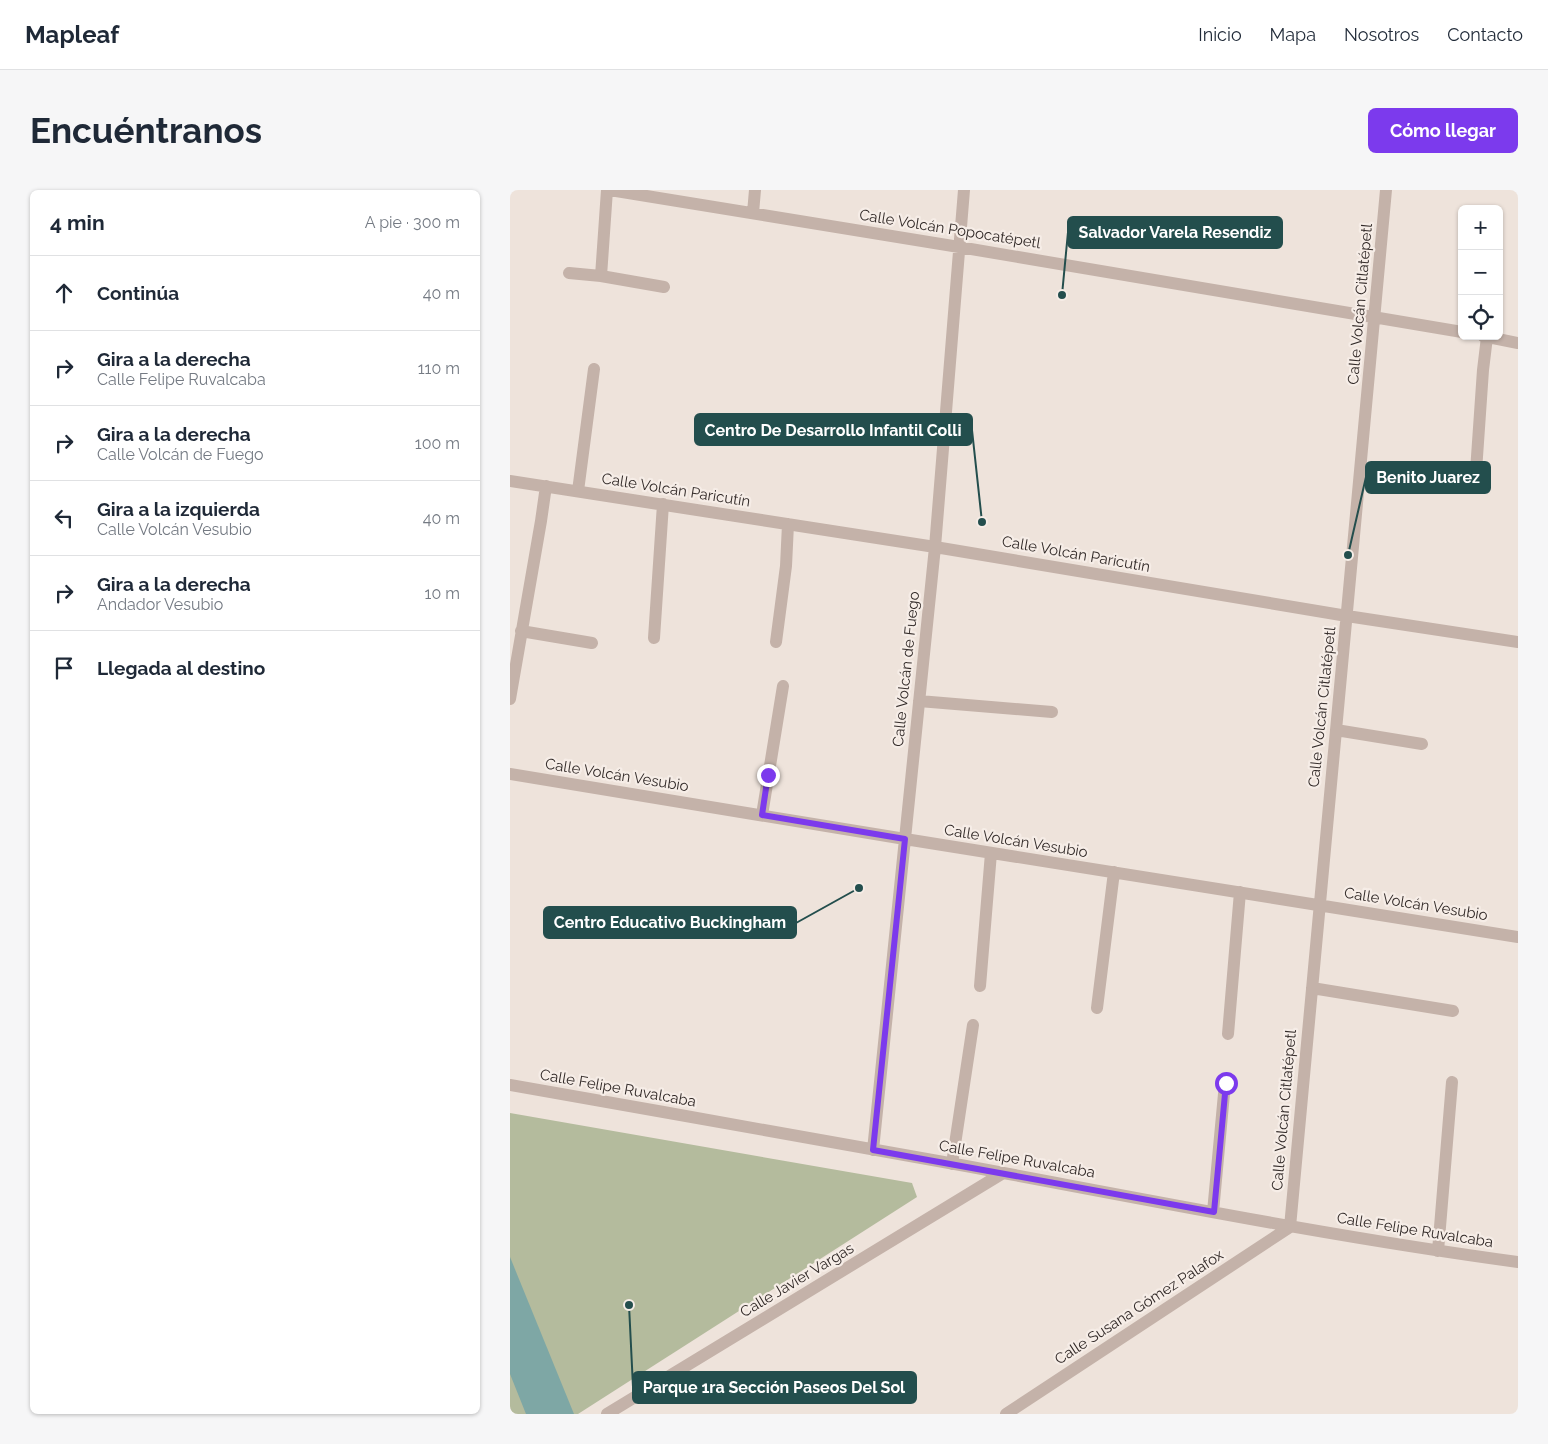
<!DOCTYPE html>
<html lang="es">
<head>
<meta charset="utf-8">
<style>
	:root { --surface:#fff; --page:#f6f6f7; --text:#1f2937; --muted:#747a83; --line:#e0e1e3; --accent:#7c3aed }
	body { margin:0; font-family:Raleway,sans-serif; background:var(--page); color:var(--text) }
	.controls { position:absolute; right:15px; top:15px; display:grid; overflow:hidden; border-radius:8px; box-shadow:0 1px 4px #0004 }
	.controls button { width:45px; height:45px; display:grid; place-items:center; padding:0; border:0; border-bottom:1px solid var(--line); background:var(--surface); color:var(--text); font:25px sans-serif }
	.stop { position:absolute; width:15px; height:15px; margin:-11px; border:4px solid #7c3aed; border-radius:50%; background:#fff }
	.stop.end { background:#7c3aed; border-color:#fff; box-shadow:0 1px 5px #0008 }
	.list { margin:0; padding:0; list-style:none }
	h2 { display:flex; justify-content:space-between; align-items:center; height:65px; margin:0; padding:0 20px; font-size:21px }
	h2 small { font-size:16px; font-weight:400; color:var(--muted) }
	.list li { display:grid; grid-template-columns:32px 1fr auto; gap:15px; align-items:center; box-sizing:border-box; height:75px; padding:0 20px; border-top:1px solid var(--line) }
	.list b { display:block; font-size:19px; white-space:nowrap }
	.list p { margin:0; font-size:16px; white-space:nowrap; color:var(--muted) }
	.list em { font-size:16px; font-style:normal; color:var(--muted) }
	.icon { flex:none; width:28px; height:28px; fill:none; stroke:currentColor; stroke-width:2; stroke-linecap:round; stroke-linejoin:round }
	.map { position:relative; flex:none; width:1008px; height:1224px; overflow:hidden; border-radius:8px }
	header { display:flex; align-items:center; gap:30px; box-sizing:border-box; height:70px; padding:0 25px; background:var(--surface); border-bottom:1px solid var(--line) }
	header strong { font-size:24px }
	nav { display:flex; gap:28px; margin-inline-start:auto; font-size:18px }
	.intro { display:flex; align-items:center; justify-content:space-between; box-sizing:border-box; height:120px; padding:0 30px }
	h1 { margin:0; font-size:35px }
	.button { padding:12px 22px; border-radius:8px; background:var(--accent); color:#fff; font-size:18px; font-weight:700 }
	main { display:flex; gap:30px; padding:0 30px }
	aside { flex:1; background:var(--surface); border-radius:8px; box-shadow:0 1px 4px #0004 }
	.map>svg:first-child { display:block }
	.green { fill:#b4bb9d }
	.water { fill:#7ea7a5 }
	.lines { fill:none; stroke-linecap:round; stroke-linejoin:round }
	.path { stroke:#b09d93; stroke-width:3; stroke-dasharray:2.5 2.5; stroke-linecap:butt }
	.minor { stroke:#c4b2a9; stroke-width:12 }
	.route { stroke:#7c3aed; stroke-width:6 }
	.labels { text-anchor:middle; stroke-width:4.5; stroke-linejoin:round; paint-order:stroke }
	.street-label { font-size:15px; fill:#322a28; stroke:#f6ede7 }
	.leader { fill:none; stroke:#234e4d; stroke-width:2 }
	.callout-dot { fill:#234e4d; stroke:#f6ede7; stroke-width:2 }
	.callout { fill:#234e4d; stroke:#234e4d; stroke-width:2 }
	.callout-label { font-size:16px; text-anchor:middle; font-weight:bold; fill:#fff }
</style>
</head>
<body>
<header>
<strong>Mapleaf</strong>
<nav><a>Inicio</a><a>Mapa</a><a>Nosotros</a><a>Contacto</a></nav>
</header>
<div class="intro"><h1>Encuéntranos</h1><a class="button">Cómo llegar</a></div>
<main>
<aside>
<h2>4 min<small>A pie · 300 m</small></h2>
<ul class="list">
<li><svg class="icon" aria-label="ahead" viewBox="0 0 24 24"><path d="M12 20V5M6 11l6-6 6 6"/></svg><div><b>Continúa</b></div><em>40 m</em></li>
<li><svg class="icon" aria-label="right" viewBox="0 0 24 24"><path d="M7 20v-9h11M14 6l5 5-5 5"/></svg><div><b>Gira a la derecha</b><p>Calle Felipe Ruvalcaba</p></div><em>110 m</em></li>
<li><svg class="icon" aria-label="right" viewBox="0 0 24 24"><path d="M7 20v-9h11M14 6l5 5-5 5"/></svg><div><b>Gira a la derecha</b><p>Calle Volcán de Fuego</p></div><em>100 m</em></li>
<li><svg class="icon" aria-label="left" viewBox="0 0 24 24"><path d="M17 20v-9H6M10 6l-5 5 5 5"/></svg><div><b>Gira a la izquierda</b><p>Calle Volcán Vesubio</p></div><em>40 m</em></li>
<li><svg class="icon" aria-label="right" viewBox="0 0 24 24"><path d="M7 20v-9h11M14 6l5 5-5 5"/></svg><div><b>Gira a la derecha</b><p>Andador Vesubio</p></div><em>10 m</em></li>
<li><svg class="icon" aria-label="arrive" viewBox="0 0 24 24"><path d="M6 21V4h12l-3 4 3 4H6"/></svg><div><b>Llegada al destino</b></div></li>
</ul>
</aside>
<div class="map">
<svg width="1008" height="1224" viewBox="0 0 1008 1224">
	<rect width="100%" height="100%" fill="#eee3db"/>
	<!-- green -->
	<path class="green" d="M0 923 402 993 407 1007 68 1224H0Z"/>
	<!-- water -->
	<path class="water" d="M0 1067 64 1224H16L0 1184Z"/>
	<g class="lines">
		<!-- path -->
		<path class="path" d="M0 1221 1 1224"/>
		<!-- minor -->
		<path class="minor" d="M97 0 91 86 154 97
			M100 0 449 57 952 142
			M243 23 245 0
			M59 83 91 86
			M973 146 1008 153
			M966 281 973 180 977 147
			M0 291 425 357 837 426 1008 452
			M68 301 84 179
			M11 441 82 453
			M144 448 153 314
			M266 452 276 376 278 334
			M0 509 31 331 36 296
			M409 511 542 522
			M826 540 912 554
			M0 584 395 649 1008 747
			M252 625 273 496
			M470 796 481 663
			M802 798 943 821
			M587 818 604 682
			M718 844 730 702
			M0 895C152 922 304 948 456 976 639 1010 823 1047 1008 1072
			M363 960 425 357 454 0
			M442 974 463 835
			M703 1022 715 893
			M928 1061 942 892
			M97 1224 493 983
			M496 1224 780 1037 876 0"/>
	</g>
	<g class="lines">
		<!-- route -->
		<path class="route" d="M258 585 252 625 395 649 363 960 704 1022 716 893"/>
	</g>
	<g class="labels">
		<!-- street labels -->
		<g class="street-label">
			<text transform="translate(440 39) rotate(9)" y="5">Calle Volcán Popocatépetl</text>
			<text transform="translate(850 114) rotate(-85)" y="5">Calle Volcán Citlatépetl</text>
			<text transform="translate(166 300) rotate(9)" y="5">Calle Volcán Paricutín</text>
			<text transform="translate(566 364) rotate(10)" y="5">Calle Volcán Paricutín</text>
			<text transform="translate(396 479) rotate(-84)" y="5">Calle Volcán de Fuego</text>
			<text transform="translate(812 517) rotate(-84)" y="5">Calle Volcán Citlatépetl</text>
			<text transform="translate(107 585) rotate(9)" y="5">Calle Volcán Vesubio</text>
			<text transform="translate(506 651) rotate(9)" y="5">Calle Volcán Vesubio</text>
			<text transform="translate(906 714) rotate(9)" y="5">Calle Volcán Vesubio</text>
			<text transform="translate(108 898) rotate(10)" y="5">Calle Felipe Ruvalcaba</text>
			<text transform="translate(774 920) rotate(-85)" y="5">Calle Volcán Citlatépetl</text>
			<text transform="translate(507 969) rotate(10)" y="5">Calle Felipe Ruvalcaba</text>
			<text transform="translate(905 1040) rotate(9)" y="5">Calle Felipe Ruvalcaba</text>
			<text transform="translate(287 1090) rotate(-31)" y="5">Calle Javier Vargas</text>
			<text transform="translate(629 1117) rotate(-33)" y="5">Calle Susana Gómez Palafox</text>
		</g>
	</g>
	<!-- callouts -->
	<path class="leader" d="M552 105L558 42M472 332L462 240M838 365L856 287M349 698L286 733M119 1115L123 1197"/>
	<g class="callout-dot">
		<circle cx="552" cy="105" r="5"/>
		<circle cx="472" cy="332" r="5"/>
		<circle cx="838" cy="365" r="5"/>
		<circle cx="349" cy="698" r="5"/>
		<circle cx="119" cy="1115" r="5"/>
	</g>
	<g class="callout">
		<rect x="558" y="27" width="214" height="31" rx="5"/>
		<rect x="185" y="224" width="277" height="31" rx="5"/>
		<rect x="856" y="272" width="124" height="31" rx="5"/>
		<rect x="34" y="717" width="252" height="31" rx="5"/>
		<rect x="123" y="1182" width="283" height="31" rx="5"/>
	</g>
	<g class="callout-label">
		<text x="665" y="48">Salvador Varela Resendiz</text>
		<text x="323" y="246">Centro De Desarrollo Infantil Colli</text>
		<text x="918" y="293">Benito Juarez</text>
		<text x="160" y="738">Centro Educativo Buckingham</text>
		<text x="264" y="1203">Parque 1ra Sección Paseos Del Sol</text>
	</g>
</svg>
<div class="controls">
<button>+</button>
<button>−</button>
<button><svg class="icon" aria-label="locate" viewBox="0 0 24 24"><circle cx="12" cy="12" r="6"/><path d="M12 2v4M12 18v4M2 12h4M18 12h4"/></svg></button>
</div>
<div class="stop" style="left:716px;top:893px"></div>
<div class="stop end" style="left:258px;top:585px"></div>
</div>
</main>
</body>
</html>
